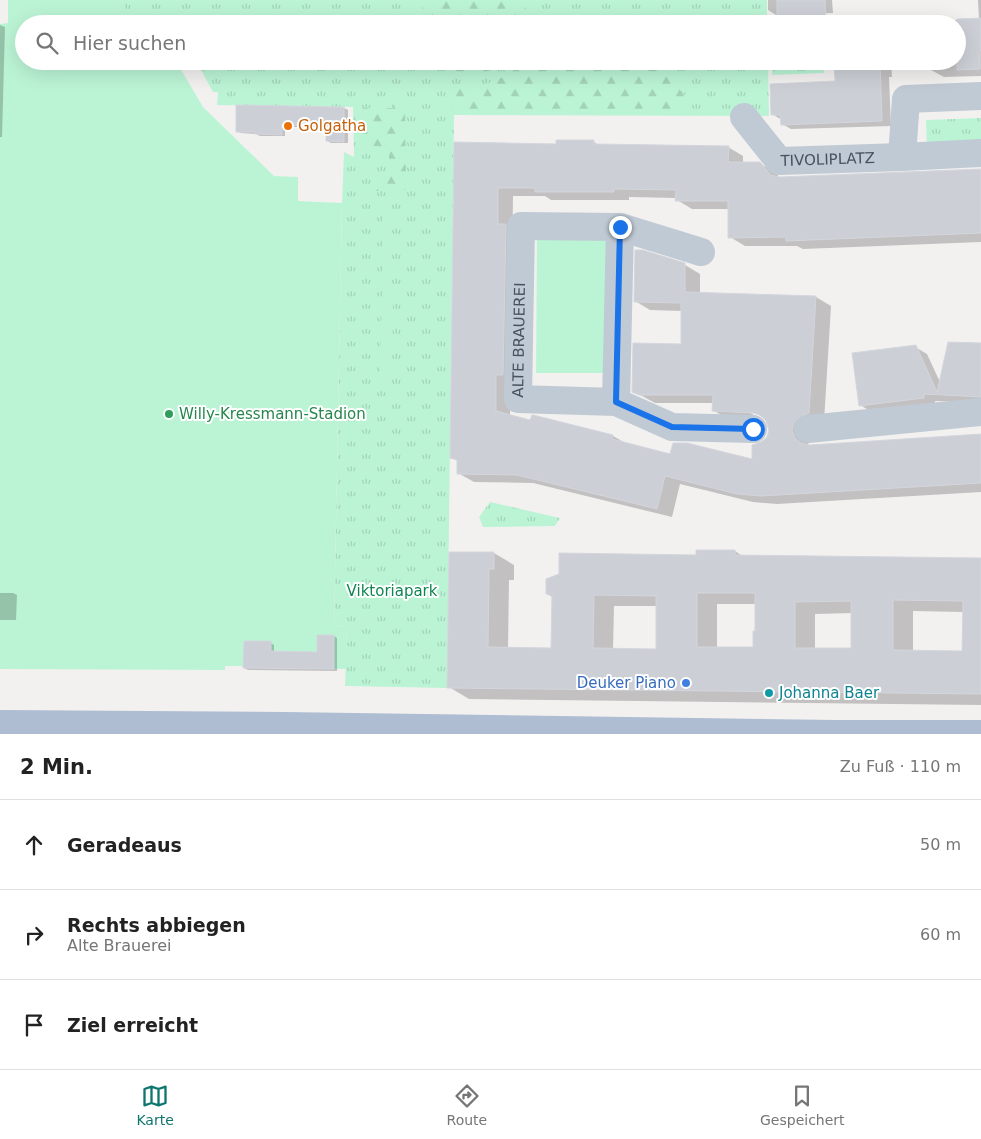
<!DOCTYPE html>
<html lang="de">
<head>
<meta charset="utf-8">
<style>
	:root { --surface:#fff; --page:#f6f6f6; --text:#222; --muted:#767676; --line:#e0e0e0; --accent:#0f766e }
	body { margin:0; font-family:"DejaVu Sans",sans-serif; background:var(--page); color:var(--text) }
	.stop { position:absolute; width:15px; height:15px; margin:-11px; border:4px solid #1a73e8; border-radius:50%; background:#fff }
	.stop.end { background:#1a73e8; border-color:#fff; box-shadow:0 1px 5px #0008 }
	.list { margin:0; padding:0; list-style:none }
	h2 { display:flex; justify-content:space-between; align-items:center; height:65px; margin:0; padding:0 20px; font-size:21px }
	h2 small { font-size:16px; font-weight:400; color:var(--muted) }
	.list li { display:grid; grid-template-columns:32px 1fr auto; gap:15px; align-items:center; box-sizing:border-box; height:90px; padding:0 20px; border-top:1px solid var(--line) }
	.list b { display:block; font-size:19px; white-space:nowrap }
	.list p { margin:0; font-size:16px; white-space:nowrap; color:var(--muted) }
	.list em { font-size:16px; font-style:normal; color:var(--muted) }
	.icon { flex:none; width:28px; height:28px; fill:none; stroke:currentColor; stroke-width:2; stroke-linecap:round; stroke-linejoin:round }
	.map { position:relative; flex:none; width:981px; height:734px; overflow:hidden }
	.search { position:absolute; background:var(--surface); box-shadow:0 5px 20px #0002; left:15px; right:15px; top:15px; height:55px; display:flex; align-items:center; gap:12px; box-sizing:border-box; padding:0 18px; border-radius:28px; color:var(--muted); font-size:19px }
	.sheet { height:335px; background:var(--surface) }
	nav { display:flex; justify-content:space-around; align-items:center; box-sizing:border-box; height:70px; border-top:1px solid var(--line); background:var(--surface); font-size:14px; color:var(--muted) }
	nav a { display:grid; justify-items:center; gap:2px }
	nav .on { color:var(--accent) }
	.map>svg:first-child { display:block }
	.grass { fill:url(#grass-tufts) }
	.forest { fill:url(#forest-firs) }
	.garden { fill:#bbf4d5 }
	.shadow { fill:#0003; fill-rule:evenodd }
	.building { fill:#cccfd6; stroke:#d4d6dd; fill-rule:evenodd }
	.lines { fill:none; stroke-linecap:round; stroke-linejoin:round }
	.minor { stroke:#c0cad4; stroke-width:28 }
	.major { stroke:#aebdd2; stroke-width:28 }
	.route { stroke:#1a73e8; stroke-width:6 }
	.food-dot { fill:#e8710a; stroke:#fff; stroke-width:2 }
	.leisure-dot { fill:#2e9e5b; stroke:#fff; stroke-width:2 }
	.shop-dot { fill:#3f7fe0; stroke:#fff; stroke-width:2 }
	.culture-dot { fill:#0f9aa8; stroke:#fff; stroke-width:2 }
	.labels { text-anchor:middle; stroke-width:4; stroke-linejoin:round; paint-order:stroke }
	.food-label { font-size:15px; fill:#c56008; stroke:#fff; text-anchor:start }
	.street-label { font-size:15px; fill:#465260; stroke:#fff }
	.leisure-label { font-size:15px; fill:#27864d; stroke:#fff; text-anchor:start }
	.park-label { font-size:15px; fill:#0e8552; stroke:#fff }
	.shop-label { font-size:15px; fill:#366cbe; stroke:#fff; text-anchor:end }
	.culture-label { font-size:15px; fill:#0d838f; stroke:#fff; text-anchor:start }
</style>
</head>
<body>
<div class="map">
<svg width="981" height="734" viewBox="0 0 981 734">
	<defs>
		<pattern id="grass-tufts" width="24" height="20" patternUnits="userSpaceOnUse" patternTransform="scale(1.25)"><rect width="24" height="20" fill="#bbf4d5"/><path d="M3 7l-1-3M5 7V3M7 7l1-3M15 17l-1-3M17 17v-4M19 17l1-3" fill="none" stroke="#a2d3b9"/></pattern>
		<pattern id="forest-firs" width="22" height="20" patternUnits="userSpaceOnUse" patternTransform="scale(1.25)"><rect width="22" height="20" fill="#bbf4d5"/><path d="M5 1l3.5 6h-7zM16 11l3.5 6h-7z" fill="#a2d3b9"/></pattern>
	</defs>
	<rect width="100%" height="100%" fill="#f3f1f0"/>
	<!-- grass -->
	<path class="grass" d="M125 0H767V24H125Z
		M196 61H768L769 116 454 115 447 688 345 686 347 627 334 626 342 203 344 152 354 157 353 107 217 105 218 92H213Z
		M772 61H824V73L772 75Z
		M981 118V146L927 148 926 120Z
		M490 502 560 518 555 526 483 527 479 517Z"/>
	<!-- forest -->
	<path class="forest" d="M422 0H520L531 16 534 24H422Z
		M450 61H505C487 76 472 75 450 74Z
		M524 61H576L579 65 586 68 592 69 604 67 613 61H671C674 80 672 82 686 96L687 113 452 111 453 88C480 88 505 81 524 61Z
		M393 99H405L406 190 372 191V174L389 173V147L365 146 364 108H393Z"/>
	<!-- garden -->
	<path class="garden" d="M8 0H125V24H24V61H176L203 107 274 176 298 177V201L342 203 334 626 347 627 346 669 243 668V666H225V670L0 669V24L8 23Z
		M383 217H392L391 280H382Z
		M537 237 608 238 607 373H536Z
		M382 289H393L392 377H380Z"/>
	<!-- shadow -->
	<path class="shadow" d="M768 0H832L833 13 776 15 768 10Z
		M978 0H981V76L944 77 931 70V61H957V24H929V21L979 19Z
		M0 25 5 27 2 137H0Z
		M835 61H891L892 77H889L891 126 791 129 782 124V120L772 114 836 83Z
		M237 107 344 108 348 110V143H331L327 141 328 127H285V136H260L256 134 241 133 237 131Z
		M594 142 600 146 728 147 743 156V163H759L775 172 780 178 981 170V242L803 249 797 246H745L730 237 729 209H692L677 200V198L629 197V200H551L545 196H513L510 416 531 421 613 436 627 444 671 455 753 460 762 444 768 437 770 430 767 420 749 409 747 411 764 421 729 419 714 411V403H655L633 391 682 345 683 311 650 310 635 301 685 265 700 274V294L816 297 831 306 824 422 807 439 809 446 981 436V492L777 504 753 502 680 484 672 517 533 483 474 482 458 473V461L451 457 455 144 557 145Z
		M981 345V402L935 401V404L872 412 860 405 915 347 927 354 940 382Z
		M735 551 744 557 981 560V705L469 699 449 687 494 553 514 565V580H509L508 648 552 649 553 597 547 594 697 556ZM717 604H756L754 648H717ZM614 606H657V650H613ZM913 611 964 612V653L913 652ZM853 613 852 650 815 649V614Z
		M0 593H13L17 595 16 620H0Z
		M334 636 337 638V671L248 670 244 668 271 643 274 645V652L318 653Z"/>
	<!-- building -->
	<path class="building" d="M777 0H825L826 24H777Z
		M981 18V50L980 51V69L957 70V19Z
		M834 61H880L882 121 781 125 780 115H771L770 84 835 81Z
		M236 105 344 107V142L326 141V126L282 125V135L255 134V132H236Z
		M556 140H594V144L729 146 728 162H760L770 174V175L780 177 981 169V233L786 241V237L728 238V201H675L676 190 614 189V192H535V188H498V224H506L503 375H496V411L530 420 532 415H533L613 435 612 439 670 454 673 443H687L752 459V445L761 442 767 437 769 430 766 421 761 415 753 413 712 411 713 395H639L632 392 633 343 681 344V303L634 302 635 250H643L685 263V292L816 296 809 413 799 417 794 423 792 430 795 438 801 443 810 445 981 434V483L761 496 737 494 665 476 657 509 517 475 457 474V460L450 458 454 142 556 144Z
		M948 342 981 343V397L924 394V398L859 406 852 353 916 345 937 392Z
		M696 550H735V555L981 558V694L447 688 449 552H494V569H489L488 647 551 648 552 594H546V579L559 574V553L696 555ZM697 593H755V631H753V647H697ZM594 595 656 596V649L593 648ZM893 600 963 601 962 651 893 650ZM851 601V648H795V602Z
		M317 635H334V669L243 668 244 641H271V651L317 652Z"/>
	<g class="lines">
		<!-- minor -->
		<g class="minor">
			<path d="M981 96 906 99 902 157 981 153"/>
			<path id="s1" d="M744 117 779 161 902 157"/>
			<path id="s2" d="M620 227 616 402 518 399 521 226 620 227 701 252"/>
			<path d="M616 402 672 427 753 429"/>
			<path d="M808 429 981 412"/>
		</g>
		<!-- major -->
		<path class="major" d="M0 724 285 726 836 734H981"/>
	</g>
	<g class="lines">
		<!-- route -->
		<path class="route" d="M620 227 616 402 672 427 753 429"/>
	</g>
	<!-- markers -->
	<circle class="food-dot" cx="288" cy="126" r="5"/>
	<circle class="leisure-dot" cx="169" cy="414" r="5"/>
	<circle class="shop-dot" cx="686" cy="683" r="5"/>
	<circle class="culture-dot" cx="769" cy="693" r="5"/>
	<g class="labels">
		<!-- food labels -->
		<g class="food-label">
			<text x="298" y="131">Golgatha</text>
		</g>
		<!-- street labels -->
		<g class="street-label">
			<text dy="5" stroke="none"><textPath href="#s1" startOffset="105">TIVOLIPLATZ</textPath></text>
			<text dy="5" stroke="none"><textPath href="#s2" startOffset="332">ALTE BRAUEREI</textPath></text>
		</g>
		<!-- leisure labels -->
		<g class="leisure-label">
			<text x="179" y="419">Willy-Kressmann-Stadion</text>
		</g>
		<!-- park labels -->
		<g class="park-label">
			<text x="392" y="596">Viktoriapark</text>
		</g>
		<!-- shop labels -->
		<g class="shop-label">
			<text x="676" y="688">Deuker Piano</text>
		</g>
		<!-- culture labels -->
		<g class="culture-label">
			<text x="779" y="698">Johanna Baer</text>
		</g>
	</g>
</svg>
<div class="stop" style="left:753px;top:429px"></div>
<div class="stop end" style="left:620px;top:227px"></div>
<div class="search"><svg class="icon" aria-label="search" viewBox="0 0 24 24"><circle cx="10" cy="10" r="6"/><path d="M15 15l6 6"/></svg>Hier suchen</div>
</div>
<section class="sheet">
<h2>2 Min.<small>Zu Fuß · 110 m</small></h2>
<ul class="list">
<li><svg class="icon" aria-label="ahead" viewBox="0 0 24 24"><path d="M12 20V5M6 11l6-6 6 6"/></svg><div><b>Geradeaus</b></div><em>50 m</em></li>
<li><svg class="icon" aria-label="right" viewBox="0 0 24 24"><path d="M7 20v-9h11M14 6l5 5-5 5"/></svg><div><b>Rechts abbiegen</b><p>Alte Brauerei</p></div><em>60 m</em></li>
<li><svg class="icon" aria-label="arrive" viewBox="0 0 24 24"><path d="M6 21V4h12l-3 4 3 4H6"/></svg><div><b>Ziel erreicht</b></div></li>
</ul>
</section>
<nav>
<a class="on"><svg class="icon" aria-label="map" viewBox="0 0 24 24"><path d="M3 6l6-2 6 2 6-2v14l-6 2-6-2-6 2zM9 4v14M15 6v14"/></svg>Karte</a>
<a><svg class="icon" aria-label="directions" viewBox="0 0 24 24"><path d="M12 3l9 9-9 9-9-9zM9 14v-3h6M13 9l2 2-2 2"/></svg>Route</a>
<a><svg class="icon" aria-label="saved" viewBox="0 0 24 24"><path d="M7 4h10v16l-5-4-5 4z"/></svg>Gespeichert</a>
</nav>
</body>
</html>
